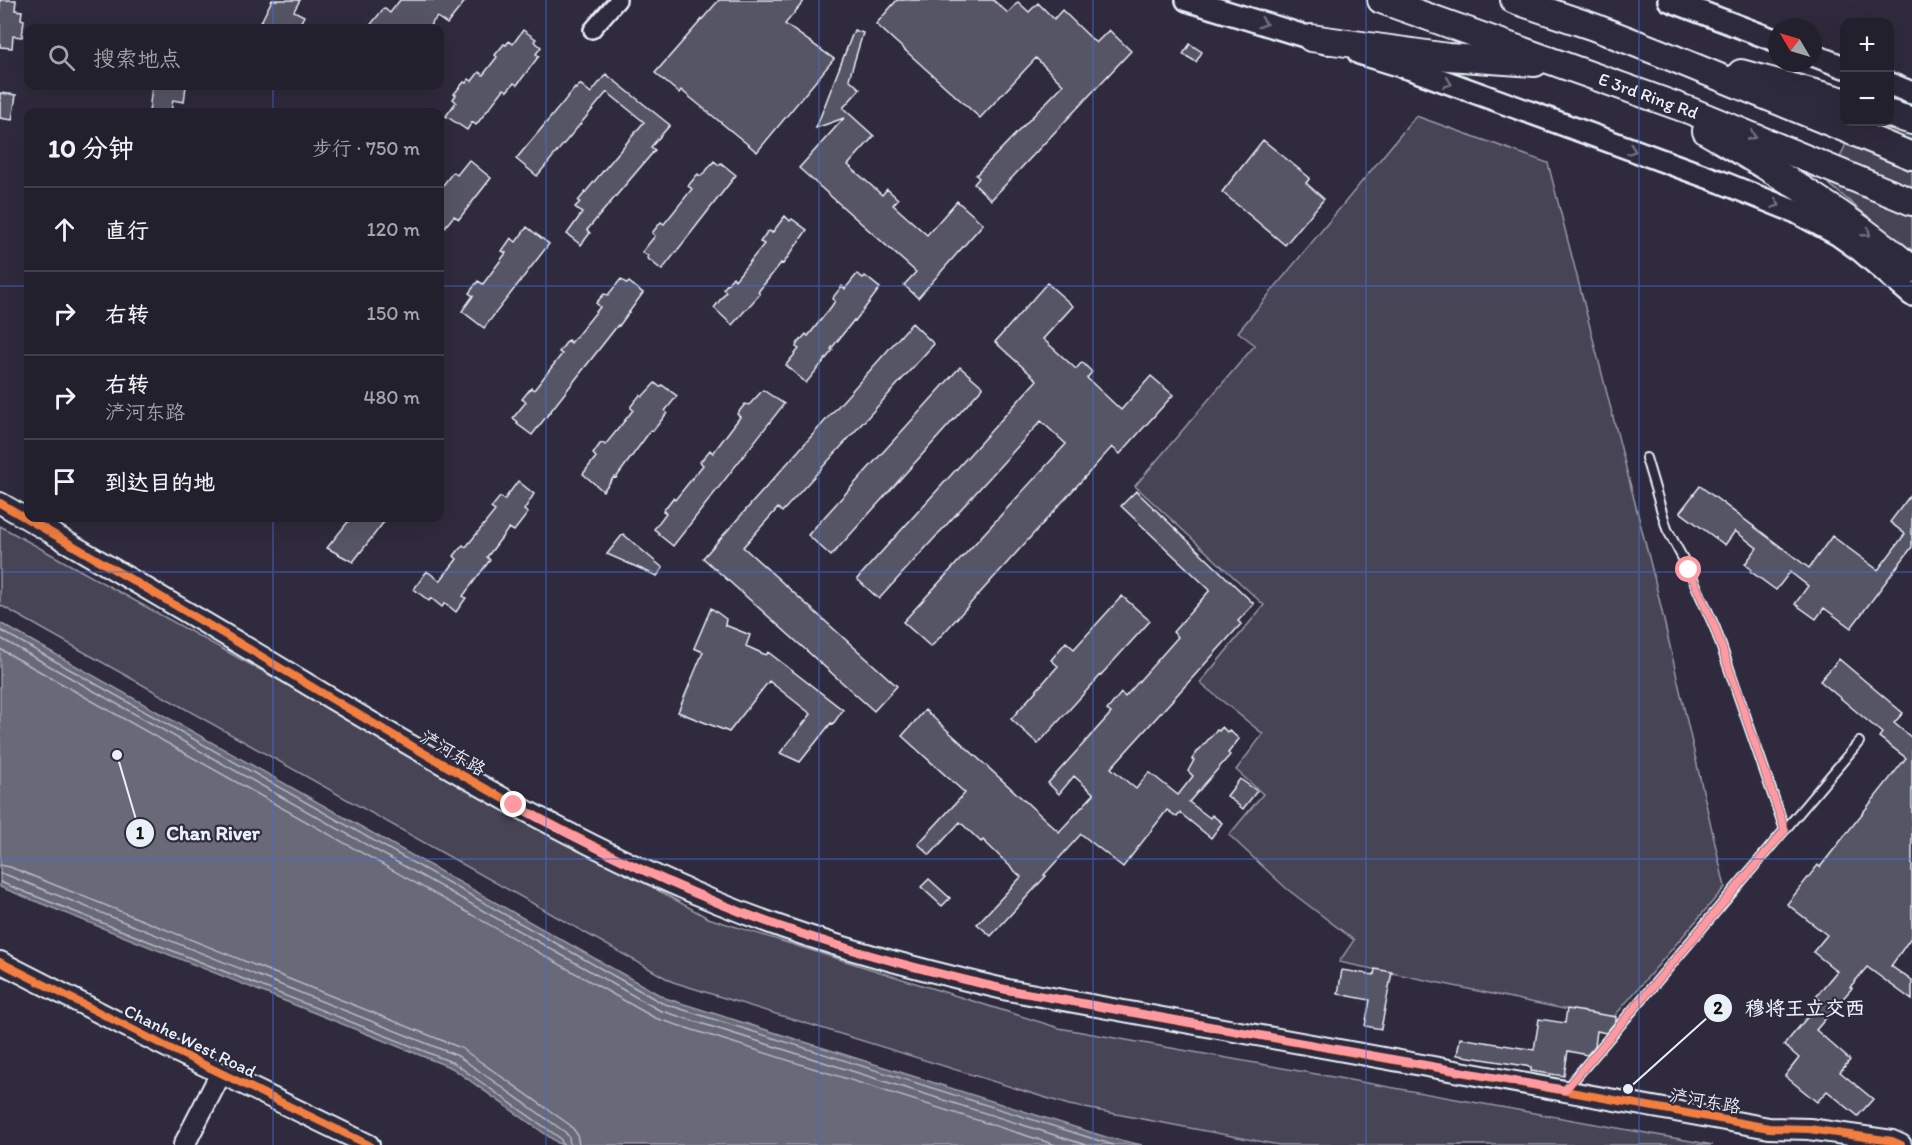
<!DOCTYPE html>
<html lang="zh">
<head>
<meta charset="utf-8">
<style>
	:root { --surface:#23202e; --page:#2b2836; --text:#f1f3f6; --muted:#a3a3aa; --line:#403e4a }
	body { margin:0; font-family:Itim,"LXGW WenKai TC",sans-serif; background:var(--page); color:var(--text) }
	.controls { position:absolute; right:18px; top:18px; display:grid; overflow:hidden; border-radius:12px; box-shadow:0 6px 24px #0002 }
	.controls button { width:54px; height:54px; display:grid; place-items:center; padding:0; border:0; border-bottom:2px solid var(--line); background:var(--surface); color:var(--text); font:30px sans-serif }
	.compass { position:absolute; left:1768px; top:18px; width:54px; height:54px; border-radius:50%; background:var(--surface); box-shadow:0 6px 24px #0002; rotate:308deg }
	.stop { position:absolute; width:18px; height:18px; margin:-14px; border:4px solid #ff9aa2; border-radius:50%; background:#fff }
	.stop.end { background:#ff9aa2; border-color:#fff; box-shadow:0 2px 6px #0008 }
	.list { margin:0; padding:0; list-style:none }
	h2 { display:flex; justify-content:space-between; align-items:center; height:78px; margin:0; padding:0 24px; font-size:26px }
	h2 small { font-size:20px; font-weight:400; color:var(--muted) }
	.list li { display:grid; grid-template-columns:39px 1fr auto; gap:18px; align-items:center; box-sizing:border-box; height:84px; padding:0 24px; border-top:2px solid var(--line) }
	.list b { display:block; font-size:22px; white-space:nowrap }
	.list p { margin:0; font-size:20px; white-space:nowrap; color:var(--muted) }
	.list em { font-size:20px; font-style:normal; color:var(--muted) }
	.icon { flex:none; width:33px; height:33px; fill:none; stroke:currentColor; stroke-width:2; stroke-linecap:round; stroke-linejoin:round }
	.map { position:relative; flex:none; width:1912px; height:1145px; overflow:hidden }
	.search { position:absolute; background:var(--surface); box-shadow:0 6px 24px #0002; left:24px; top:24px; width:420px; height:66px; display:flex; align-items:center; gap:15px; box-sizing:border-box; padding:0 21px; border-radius:12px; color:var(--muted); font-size:22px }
	.panel { position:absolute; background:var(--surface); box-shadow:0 6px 24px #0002; left:24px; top:108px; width:420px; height:414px; border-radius:12px }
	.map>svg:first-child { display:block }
	.green { fill:#464455; stroke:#979aa6; stroke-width:1.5 }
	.water { fill:#696978; stroke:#9c9fab; stroke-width:1.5 }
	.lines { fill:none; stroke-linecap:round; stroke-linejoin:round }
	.shore { stroke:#b5bbc5; stroke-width:1.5 }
	.building { fill:#575565; stroke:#e8f1f8; stroke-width:1.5 }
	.service-casing { stroke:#e8f1f8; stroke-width:12 }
	.minor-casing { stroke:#e8f1f8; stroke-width:20 }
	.tertiary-casing { stroke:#e8f1f8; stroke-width:24 }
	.secondary-casing { stroke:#e8f1f8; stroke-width:26 }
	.trunk-casing { stroke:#e8f1f8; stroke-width:30 }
	.service { stroke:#2f2a3d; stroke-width:8 }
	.minor { stroke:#2f2a3d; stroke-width:15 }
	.tertiary { stroke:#2f2a3d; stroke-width:20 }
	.secondary { stroke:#2f2a3d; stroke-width:21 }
	.trunk { stroke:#2f2a3d; stroke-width:26 }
	.cycleway-casing { stroke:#2f2a3d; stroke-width:11 }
	.cycleway { stroke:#f27e40; stroke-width:8 }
	.oneway { stroke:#70707e }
	.route { stroke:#ff9aa2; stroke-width:8 }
	.grid { fill:none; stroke:#466fde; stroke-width:1.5; stroke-opacity:0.55 }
	.labels { text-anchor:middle; stroke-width:4.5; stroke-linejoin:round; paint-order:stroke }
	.street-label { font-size:18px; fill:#e8f1f8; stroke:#2f2a3d }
	.leader { fill:none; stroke:#e8f1f8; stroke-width:2 }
	.callout-dot { fill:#e8f1f8; stroke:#2f2a3d; stroke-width:2 }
	.mark-label { font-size:18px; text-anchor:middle; font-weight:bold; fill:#111 }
	.callout-label { font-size:20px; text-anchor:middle; font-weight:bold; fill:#e8f1f8; stroke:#2f2a3d; stroke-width:4.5; stroke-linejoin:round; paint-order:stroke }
</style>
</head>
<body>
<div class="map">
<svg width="1912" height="1145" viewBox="0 0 1912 1145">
	<rect width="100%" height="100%" fill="#2f2a3d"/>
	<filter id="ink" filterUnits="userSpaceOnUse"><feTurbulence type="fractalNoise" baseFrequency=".0167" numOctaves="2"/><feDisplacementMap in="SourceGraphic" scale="12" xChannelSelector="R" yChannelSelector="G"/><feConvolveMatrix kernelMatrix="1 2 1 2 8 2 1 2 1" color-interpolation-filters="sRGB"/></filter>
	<g filter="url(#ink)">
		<!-- green -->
		<path class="green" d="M1416 116 1548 163 1655 581 1725 887 1612 1019 1339 962 1354 940 1287 889 1229 835 1263 794 1236 770 1263 734 1200 683 1264 605 1135 486 1255 345 1238 332Z
			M1855 122H1880L1912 131V254L1829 184Z
			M0 526 708 918 1059 1028 1713 1145H1279L1069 1105 673 982 0 605Z"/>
		<!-- water -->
		<path class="water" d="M0 623 665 998 1106 1137 1142 1145H562L558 1143 452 1068 0 887Z"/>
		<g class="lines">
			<!-- shore -->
			<path class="shore" d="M0 630 662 1003 1113 1145
				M0 638 659 1010 1086 1145
				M0 649 655 1018 1056 1145
				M0 865 10 867 461 1048 570 1125 577 1134 579 1145
				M0 874 7 875 458 1056 565 1132 569 1137 570 1145
				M0 882 454 1063 560 1138 563 1145"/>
		</g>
		<!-- building -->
		<path class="building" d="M0 0H16L15 10 22 11 21 19 24 20 22 37 13 36 12 48 0 47Z
			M272 0H300L294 11 304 16 298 28H258Z
			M400 0H466L447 24 437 17 428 28H368L384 8 390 13Z
			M719 0H805L785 24 834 59 757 152 681 90 679 93 655 73Z
			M897 0H993L1008 13 1018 2 1029 12 1038 3 1054 19 1062 10 1096 43 1109 30 1131 51 991 200 974 184 979 178 976 175 1063 85 1036 58 980 118 876 24Z
			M523 30 536 39 534 41 541 47 536 54 539 56 517 85 514 83 507 91 504 89 476 125 472 122 467 130 446 116 456 102 453 99 456 95 454 94 464 82 466 83 469 79 472 81 479 72 483 75 497 57 495 55 504 44 506 45 509 41 513 44Z
			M854 30 863 33 849 79 860 89 843 108 874 136 848 165 882 195 887 189 898 199 893 205 927 235 957 201 983 224 918 298 904 285 916 272 799 168 844 118 816 128Z
			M1190 44 1202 52 1196 62 1183 54Z
			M606 74 670 125 651 147 655 150 587 230 590 233 581 245 567 234 582 213 575 207 580 202 578 201 644 122 607 92 537 176 516 159 575 88 576 89 580 84 591 93Z
			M152 86H186L184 102 173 100 171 112H149Z
			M0 93 16 95 12 120 0 118Z
			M1263 140 1310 178 1306 183 1324 199 1285 245 1222 192Z
			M469 160 491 178 459 219 454 216 440 233V189L453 172 457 175Z
			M714 161 719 165 721 163 736 175 662 270 647 258 648 256 642 252 655 236 652 233 661 222 664 224 692 189 688 186 696 176 698 174 700 176 706 171Z
			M785 216 790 221 792 219 807 230 783 264 781 263 758 292 760 294 732 325 714 308 726 292 723 289 725 287 733 277 735 280 764 244 760 242 767 232 770 231 772 233Z
			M527 227 549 244 484 328 462 311 473 296 469 293 478 281 483 284 506 253 502 251 511 238 516 242Z
			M857 274 863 278 865 276 880 288 855 321 854 320 831 349 833 350 806 383 786 365 799 349 796 347 797 344 806 334 808 336 831 307 835 301 833 299 834 296 842 286 845 289Z
			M621 279 627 284 629 282 643 293 619 326 618 325 532 435 517 424 518 422 513 418 526 402 522 399 531 388 534 390 562 354 559 352 568 340 571 343 600 307 596 303 604 294 608 295Z
			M1047 283 1073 306 1043 339 1076 369 1082 362 1092 372 1087 378 1121 410 1151 376 1173 395 1120 454 1112 447 931 647 903 622 1066 444 1041 421 879 599 857 579 1037 380 995 342Z
			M912 323 934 344 782 512 778 508 743 547 897 686 874 711 703 558Z
			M960 367 983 387 831 556 808 535Z
			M655 383 660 387 662 385 677 396 665 411 667 413 653 431 651 430 616 478 614 477 603 491 583 474 596 457 593 454 600 444 603 443 605 445 618 429 633 410 631 408V406L640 395 642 397Z
			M763 390 784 404 673 546 658 534 659 533 654 529 666 513 663 511 673 498 675 500 703 465 700 462 710 450 713 453 740 417 737 414 745 404 749 405Z
			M518 481 534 494 524 510 528 513 514 531 509 528 487 557 490 560 463 596 466 598 456 612 445 603 442 607 431 598 429 601 414 589 427 571 440 581 457 559 454 556 462 546 463 545 466 547 495 511 491 508 499 498 501 497 504 500Z
			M1700 486 1809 568 1832 536 1878 570 1905 534 1890 522 1912 493V547L1851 628 1824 608 1816 619 1795 604 1808 586 1790 572 1776 590 1750 571 1751 569 1745 564 1757 548 1735 531 1725 545 1680 512Z
			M1136 491 1254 604 1238 621 1241 624 1111 768 1136 789 1149 772 1178 795 1193 776 1188 771 1194 760 1192 759 1198 751 1217 730 1219 731 1222 727 1227 732 1229 730 1239 739 1228 753 1230 755 1189 802 1210 818 1212 815 1222 823 1211 838 1180 813 1177 817 1167 810 1123 867 1081 834 1044 875 1046 876 991 936 977 924 1021 877 983 840 981 842 960 822 930 855 918 844 965 793 902 736 925 710 1059 832 1094 794 1074 776 1059 794 1048 783 1111 713 1107 710 1121 693 1125 697 1178 637 1173 632 1210 590 1121 506Z
			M351 518H387L353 562 327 548Z
			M623 534 663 568 657 576 607 554Z
			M1122 596 1150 621 1038 744 1011 719 1058 666 1051 660 1066 642 1074 649Z
			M711 608 726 619 725 625 750 635 746 646 766 655 768 652 843 710 833 724 831 723 800 762 780 753 811 714 769 681 729 732 678 712 703 652 694 648Z
			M1839 659 1903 713 1894 723 1912 738V936L1891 966 1912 981V1000L1867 967 1850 987 1852 988 1816 1030 1850 1060 1840 1072 1873 1099 1858 1116 1827 1091 1817 1102 1785 1076 1799 1058 1784 1045 1821 1001 1816 996 1837 971 1813 952 1827 935 1787 904 1818 865 1820 867 1906 758 1879 737 1882 733 1820 681Z
			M1240 779 1257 791 1243 809 1227 796Z
			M929 879 950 898 942 906 921 887Z
			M1375 969 1392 972 1381 1029 1365 1026 1370 1000 1338 994 1342 970 1374 975Z
			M1567 1009 1616 1017V1021L1606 1033 1597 1031 1595 1046 1587 1055 1568 1051 1564 1076 1531 1071V1067L1457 1055 1460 1038 1534 1050 1539 1019 1565 1023Z"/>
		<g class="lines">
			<!-- service casing -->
			<g class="service-casing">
				<path id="service" d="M1646 458 1667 529 1689 570 1715 628 1785 830
					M1566 1089 1859 742"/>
			</g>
			<!-- minor casing -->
			<g class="minor-casing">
				<path id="minor" d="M592 30 618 0"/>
			</g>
			<!-- tertiary casing -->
			<g class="tertiary-casing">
				<path id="tertiary" d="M0 503C101 562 202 620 302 681 436 761 570 842 716 902 810 941 909 967 1008 990L1769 1128 1809 1129 1892 1141 1901 1145
					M0 962 161 1044 369 1145
					M184 1145 221 1073"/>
			</g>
			<!-- secondary casing -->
			<g class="secondary-casing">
				<path id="secondary" d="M1187 0 1327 43
					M1669 0 1777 41
					M1359 53 1411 69 1721 182 1796 212 1837 234 1861 251 1912 295
					M1813 55 1844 67
					M1890 84 1912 93"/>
			</g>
			<!-- trunk casing -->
			<g class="trunk-casing">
				<g id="trunk">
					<path id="s1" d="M1381 0 1691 111 1912 202"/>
					<path d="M1514 0 1594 27 1658 52 1912 156"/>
					<path d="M1311 38 1448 57 1535 63"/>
					<path d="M1741 73 1844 101"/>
					<path d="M1890 114 1912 121"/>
					<path d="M1706 131C1778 173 1848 215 1912 269"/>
				</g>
			</g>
			<!-- service -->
			<use href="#service" class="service"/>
			<!-- minor -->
			<use href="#minor" class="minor"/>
			<!-- tertiary -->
			<use href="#tertiary" class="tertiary"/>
			<!-- secondary -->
			<use href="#secondary" class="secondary"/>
			<!-- trunk -->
			<use href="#trunk" class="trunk"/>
			<!-- cycleway casing -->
			<g class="cycleway-casing">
				<path id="cycleway" d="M0 503C101 562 202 620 302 681 436 761 570 842 716 902 810 941 909 967 1008 990L1769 1128 1809 1129 1892 1141 1901 1145
					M0 962 161 1044 369 1145"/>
			</g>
			<!-- cycleway -->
			<use href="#cycleway" class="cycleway"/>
		</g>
		<!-- one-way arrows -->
		<defs><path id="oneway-chevron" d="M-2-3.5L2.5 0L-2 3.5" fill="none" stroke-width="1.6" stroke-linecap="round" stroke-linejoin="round" transform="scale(1.5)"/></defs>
		<g class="oneway">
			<use href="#oneway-chevron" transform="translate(1263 23) rotate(17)"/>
			<use href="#oneway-chevron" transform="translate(1448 83) rotate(20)"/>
			<use href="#oneway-chevron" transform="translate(1752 136) rotate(22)"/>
			<use href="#oneway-chevron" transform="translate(1632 150) rotate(20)"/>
			<use href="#oneway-chevron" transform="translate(1776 204) rotate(21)"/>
			<use href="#oneway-chevron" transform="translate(1867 233) rotate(39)"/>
		</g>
	</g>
	<g class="lines" filter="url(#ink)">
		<!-- route -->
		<path class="route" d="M514 805C580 841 647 874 716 902 809 941 909 967 1008 990L1565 1090 1785 830 1715 628 1689 570"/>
	</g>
	<!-- grid -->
	<path class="grid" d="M273 0V28M546 0V1145M819 0V1145M1093 0V1145M1366 0V1145M1639 0V1145M273 86V112M0 286H28M440 286H1912M273 518V1145M0 572H1912M0 859H1912"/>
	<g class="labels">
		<!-- street labels -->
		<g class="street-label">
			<text dy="6" stroke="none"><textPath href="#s1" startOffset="284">E 3rd Ring Rd</textPath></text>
			<text transform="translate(453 753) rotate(30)" y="6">浐河东路</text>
			<text transform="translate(190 1041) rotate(26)" y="6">Chanhe West Road</text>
			<text transform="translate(1705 1101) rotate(10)" y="6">浐河东路</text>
		</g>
	</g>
	<!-- callouts -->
	<path class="leader" d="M117 755L140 833M1628 1089L1718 1008"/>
	<g class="callout-dot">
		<circle cx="117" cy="755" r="6"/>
		<circle cx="1628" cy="1089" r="6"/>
		<circle cx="140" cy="833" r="15"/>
		<circle cx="1718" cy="1008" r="15"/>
	</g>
	<g class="mark-label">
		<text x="140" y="839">1</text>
		<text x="1718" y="1014">2</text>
	</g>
	<g class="callout-label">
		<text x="213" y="840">Chan River</text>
		<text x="1805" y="1015">穆将王立交西</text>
	</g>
</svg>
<div class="controls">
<button>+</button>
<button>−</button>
</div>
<svg class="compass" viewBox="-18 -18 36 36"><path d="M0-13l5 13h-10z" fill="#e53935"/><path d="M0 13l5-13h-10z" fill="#a3a3aa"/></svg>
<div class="stop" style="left:1689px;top:570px"></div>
<div class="stop end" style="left:514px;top:805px"></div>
<div class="search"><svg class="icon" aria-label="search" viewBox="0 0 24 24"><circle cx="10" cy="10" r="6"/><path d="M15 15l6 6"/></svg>搜索地点</div>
<section class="panel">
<h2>10 分钟<small>步行 · 750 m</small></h2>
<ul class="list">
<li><svg class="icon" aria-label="ahead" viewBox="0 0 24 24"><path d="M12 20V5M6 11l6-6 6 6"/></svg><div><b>直行</b></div><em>120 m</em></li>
<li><svg class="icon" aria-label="right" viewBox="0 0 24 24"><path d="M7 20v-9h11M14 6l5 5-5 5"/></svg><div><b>右转</b></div><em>150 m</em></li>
<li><svg class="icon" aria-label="right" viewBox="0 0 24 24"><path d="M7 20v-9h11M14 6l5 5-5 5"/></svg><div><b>右转</b><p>浐河东路</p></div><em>480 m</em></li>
<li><svg class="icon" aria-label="arrive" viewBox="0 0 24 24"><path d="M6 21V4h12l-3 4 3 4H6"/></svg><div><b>到达目的地</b></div></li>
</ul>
</section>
</div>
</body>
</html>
